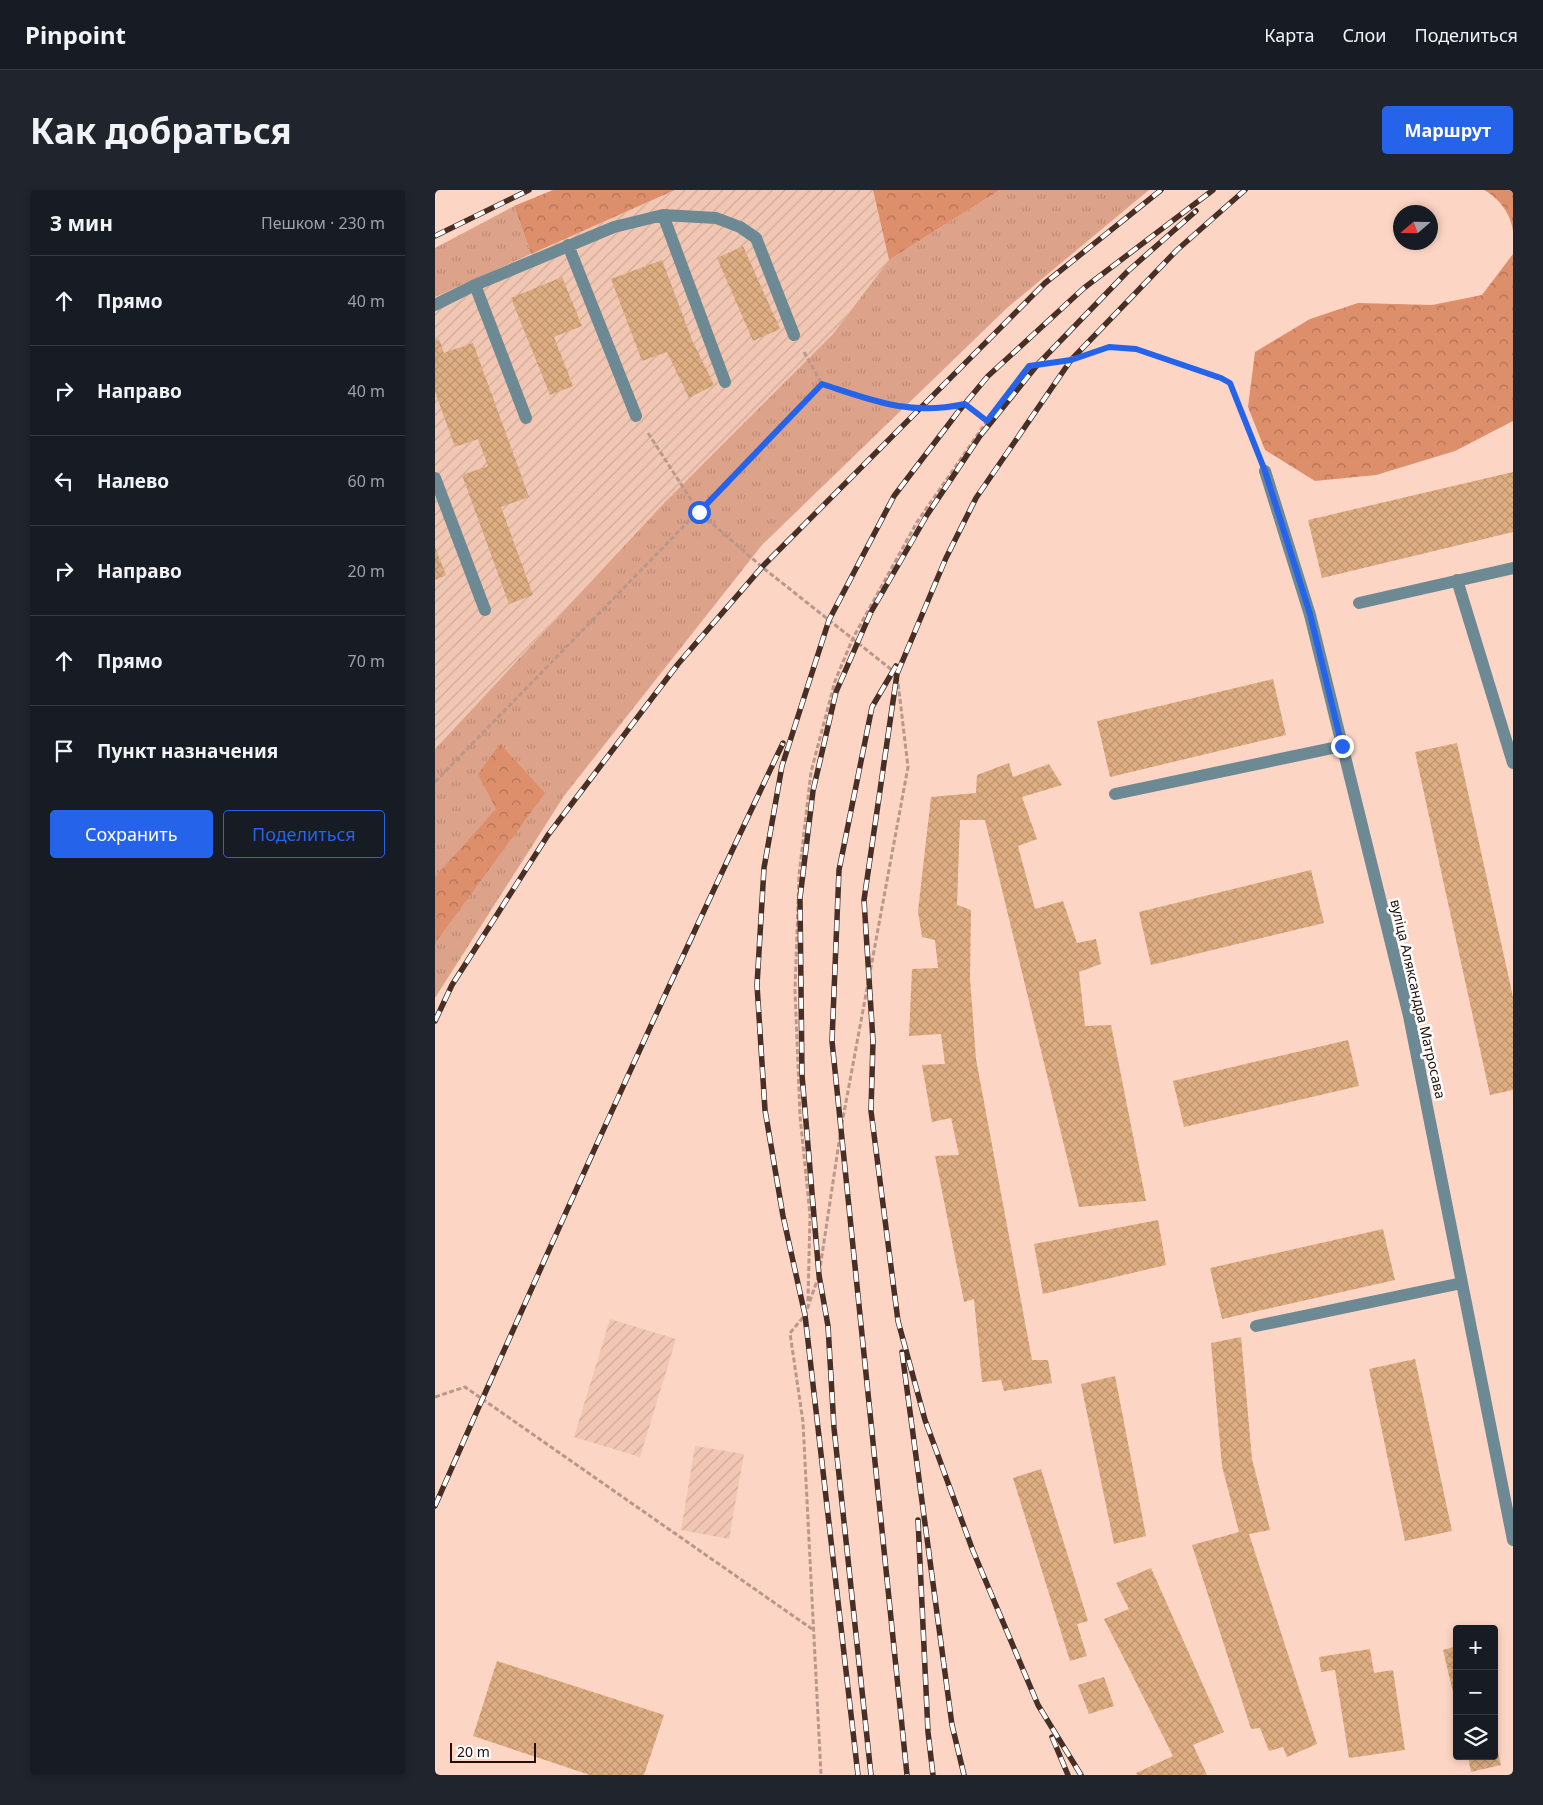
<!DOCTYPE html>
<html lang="ru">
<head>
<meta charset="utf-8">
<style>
	:root { --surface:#171b24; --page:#20242c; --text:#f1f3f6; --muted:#9ea1a6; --line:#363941; --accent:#2563eb }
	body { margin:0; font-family:"Noto Sans",sans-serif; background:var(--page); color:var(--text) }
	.controls { position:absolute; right:15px; bottom:15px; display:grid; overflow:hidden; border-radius:5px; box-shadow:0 2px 8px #0003 }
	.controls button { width:45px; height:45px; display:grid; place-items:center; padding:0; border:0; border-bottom:1px solid var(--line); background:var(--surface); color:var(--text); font:25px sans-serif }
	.compass { position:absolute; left:958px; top:15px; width:45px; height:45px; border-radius:50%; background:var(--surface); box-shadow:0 2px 8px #0003; rotate:250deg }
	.scale { position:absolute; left:15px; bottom:12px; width:86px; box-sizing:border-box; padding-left:5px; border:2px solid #240f06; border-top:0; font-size:14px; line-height:18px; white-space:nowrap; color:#240f06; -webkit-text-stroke:4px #fff; paint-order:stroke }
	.stop { position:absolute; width:15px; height:15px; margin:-11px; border:4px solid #2563eb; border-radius:50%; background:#fff }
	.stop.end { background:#2563eb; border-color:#fff; box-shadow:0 1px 5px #0008 }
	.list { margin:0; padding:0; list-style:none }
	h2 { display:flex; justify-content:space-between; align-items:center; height:65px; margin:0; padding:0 20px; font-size:21px }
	h2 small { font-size:16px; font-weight:400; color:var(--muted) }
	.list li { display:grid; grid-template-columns:32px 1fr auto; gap:15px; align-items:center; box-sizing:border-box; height:90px; padding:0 20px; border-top:1px solid var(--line) }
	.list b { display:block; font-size:19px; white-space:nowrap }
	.list em { font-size:16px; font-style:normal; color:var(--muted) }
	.actions { display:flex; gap:10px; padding:15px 20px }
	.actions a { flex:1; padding:11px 0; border:1px solid var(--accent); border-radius:5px; text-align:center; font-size:18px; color:var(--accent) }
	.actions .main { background:var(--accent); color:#fff }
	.icon { flex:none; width:28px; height:28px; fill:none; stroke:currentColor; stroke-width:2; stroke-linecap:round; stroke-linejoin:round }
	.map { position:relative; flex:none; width:1078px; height:1585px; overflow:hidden; border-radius:5px }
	header { display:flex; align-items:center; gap:30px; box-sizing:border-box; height:70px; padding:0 25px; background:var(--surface); border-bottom:1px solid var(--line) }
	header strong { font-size:24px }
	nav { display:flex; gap:28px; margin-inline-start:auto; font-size:18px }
	.intro { display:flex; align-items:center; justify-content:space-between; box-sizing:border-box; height:120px; padding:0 30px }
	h1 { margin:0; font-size:35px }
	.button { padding:12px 22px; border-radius:5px; background:var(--accent); color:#fff; font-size:18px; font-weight:700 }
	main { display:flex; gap:30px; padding:0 30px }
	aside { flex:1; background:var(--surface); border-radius:5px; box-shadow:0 2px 8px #0003 }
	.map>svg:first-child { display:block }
	.industrial { fill:url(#industrial-furrows) }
	.grass { fill:url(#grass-tufts) }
	.forest { fill:url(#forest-crowns) }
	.building { fill:url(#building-cross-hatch) }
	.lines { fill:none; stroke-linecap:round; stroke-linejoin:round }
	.path { stroke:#b9988a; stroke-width:3; stroke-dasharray:5 2.5; stroke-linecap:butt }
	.minor { stroke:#6d8994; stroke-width:12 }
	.rail-casing { stroke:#472f25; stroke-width:5.5 }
	.rail { stroke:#fff; stroke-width:4; stroke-dasharray:11; stroke-linecap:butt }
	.route { stroke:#2563eb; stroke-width:6 }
	.labels { text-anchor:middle; stroke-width:5; stroke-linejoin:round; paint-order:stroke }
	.street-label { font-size:14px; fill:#240f06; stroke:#fff }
</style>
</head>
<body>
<header>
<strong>Pinpoint</strong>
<nav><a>Карта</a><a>Слои</a><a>Поделиться</a></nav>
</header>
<div class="intro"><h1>Как добраться</h1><a class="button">Маршрут</a></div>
<main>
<aside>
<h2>3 мин<small>Пешком · 230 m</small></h2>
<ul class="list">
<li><svg class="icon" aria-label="ahead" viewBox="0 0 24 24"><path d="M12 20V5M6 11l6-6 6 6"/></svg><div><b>Прямо</b></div><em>40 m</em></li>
<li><svg class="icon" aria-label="right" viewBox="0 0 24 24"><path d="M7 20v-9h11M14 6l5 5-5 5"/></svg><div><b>Направо</b></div><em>40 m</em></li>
<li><svg class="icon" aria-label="left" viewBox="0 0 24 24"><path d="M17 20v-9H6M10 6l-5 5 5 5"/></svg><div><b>Налево</b></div><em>60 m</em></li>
<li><svg class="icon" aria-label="right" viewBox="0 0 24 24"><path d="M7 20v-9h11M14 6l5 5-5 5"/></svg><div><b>Направо</b></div><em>20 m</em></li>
<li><svg class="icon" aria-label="ahead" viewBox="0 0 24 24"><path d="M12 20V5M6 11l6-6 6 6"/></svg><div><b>Прямо</b></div><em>70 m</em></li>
<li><svg class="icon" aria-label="arrive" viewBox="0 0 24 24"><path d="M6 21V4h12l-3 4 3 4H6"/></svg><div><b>Пункт назначения</b></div></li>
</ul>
<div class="actions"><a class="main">Сохранить</a><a>Поделиться</a></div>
</aside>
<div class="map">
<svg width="1078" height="1585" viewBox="0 0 1078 1585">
	<defs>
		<pattern id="industrial-furrows" width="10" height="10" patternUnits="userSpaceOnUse" patternTransform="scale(1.25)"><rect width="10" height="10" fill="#f1c7b4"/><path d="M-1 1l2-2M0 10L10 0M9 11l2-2" fill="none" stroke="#ceaa99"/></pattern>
		<pattern id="grass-tufts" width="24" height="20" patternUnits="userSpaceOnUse" patternTransform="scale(1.25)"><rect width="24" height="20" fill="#dda38a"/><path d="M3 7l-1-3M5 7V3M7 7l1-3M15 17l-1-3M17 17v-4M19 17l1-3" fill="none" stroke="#be8b76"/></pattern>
		<pattern id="forest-crowns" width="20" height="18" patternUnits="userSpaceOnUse" patternTransform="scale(1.25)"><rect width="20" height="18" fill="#dd8e6b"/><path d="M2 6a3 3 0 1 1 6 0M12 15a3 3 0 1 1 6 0" fill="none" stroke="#b37256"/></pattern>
		<pattern id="building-cross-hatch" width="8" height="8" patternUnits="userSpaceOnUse" patternTransform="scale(1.25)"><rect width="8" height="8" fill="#deae82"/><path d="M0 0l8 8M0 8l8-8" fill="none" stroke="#be946f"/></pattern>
	</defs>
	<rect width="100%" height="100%" fill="#fcd5c5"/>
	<!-- industrial -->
	<path class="industrial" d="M240 0H438L454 70 398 144 230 312 0 559V107Z
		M175 1129 241 1149 205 1267 139 1247Z
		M260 1256 309 1264 294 1349 246 1340Z"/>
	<!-- grass -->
	<path class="grass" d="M565 0H714L572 118 327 355 129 606 0 808V559L230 312 398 144 454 70Z
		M79 16 96 64 0 107V58Z"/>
	<!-- forest -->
	<path class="forest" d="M118 0H240L96 64 79 16Z
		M438 0H565L454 70Z
		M1049 0H1078V41C1076 24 1064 8 1049 0Z
		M1078 64V231L1020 261 941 285 880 291 830 260 813 217 820 162 875 129 923 113 997 115 1047 105Z
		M65 554 110 603 0 753V687L61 619 43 584Z"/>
	<!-- building -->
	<path class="building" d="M308 56 345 139 318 151 282 68Z
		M227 70 257 150 279 195 254 208 232 162 207 171 176 89Z
		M127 87 147 136 119 147 138 196 115 205 76 108Z
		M4 149 9 163 38 153 94 307 66 317 98 405 74 414 27 285 53 276 43 249 20 257 0 202V151Z
		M1078 282V342L887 388 873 330Z
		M0 357 11 385 0 390Z
		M838 489 851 545 675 587 662 531Z
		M1022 553 1078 807V900L1055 905 980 562Z
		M574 573 578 587 614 574 627 595 587 607 602 649 583 656 600 719 628 711 642 753 661 749 666 774 644 782 650 836 676 835 711 1011 644 1017 550 630H525L522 715 536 720 535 788 541 869 597 1170H613L617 1193 569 1201 566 1190 547 1192 539 1109 529 1112 500 966 524 965 516 928 497 932 487 875 510 874 506 844 474 846 477 779 503 778 500 750 487 747 483 721 496 607 541 603 542 585Z
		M876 680 889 733 716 775 704 722Z
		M913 850 924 896 749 937 738 891Z
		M723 1030 731 1075 608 1104 599 1054Z
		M948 1039 960 1090 787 1129 775 1078Z
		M806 1147 817 1269 835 1340 814 1344 882 1554 852 1567 848 1557 834 1561 825 1538 816 1539 757 1355 804 1342 787 1276 776 1153Z
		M980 1169 1017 1341 970 1351 934 1179Z
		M680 1186 711 1346 679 1354 646 1194Z
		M606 1279 653 1431 642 1434 652 1466 635 1471 578 1288Z
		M716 1378 789 1542 758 1555 772 1585H702L701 1583 738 1566 669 1429 694 1419 681 1393Z
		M1022 1456V1515H1021L1008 1460Z
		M935 1459 939 1483 958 1480 970 1560 914 1568 900 1480 886 1482 884 1467Z
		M62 1471 229 1525 209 1585H155L38 1546Z
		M669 1487 679 1516 654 1524 643 1495Z
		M1060 1549 1066 1575 1036 1582 1033 1566H1059Z"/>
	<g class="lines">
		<!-- path -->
		<path class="path" d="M369 162 387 194C439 211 474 226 530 214L552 231 594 176 636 170 674 157 701 159 795 193 822 262
			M213 243 264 322 327 377 462 484 473 577 406 939 384 1085 370 1125 355 1143 368 1232 386 1585
			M0 592 387 194
			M373 1111 375 1025 365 926 360 800 364 685 376 582 400 491 418 448 482 332 552 231
			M0 1207 30 1197 377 1439"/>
		<!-- minor -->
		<path class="minor" d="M228 25 290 192
			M133 55 201 226
			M40 95 91 228
			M0 115 40 95 179 37 228 25 281 28 305 37 321 48 359 145
			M830 281 875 425 974 826 1078 1350
			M0 288 50 420
			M1022 390 1078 573
			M924 413 1078 378
			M680 604 907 556
			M821 1136 1027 1093"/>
		<!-- rail casing -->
		<g class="rail-casing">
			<path id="rail" d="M0 46 94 0
				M461 476 437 517 404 680 397 851 472 1585
				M0 831 17 795 113 645 243 474 327 377 610 93 726 0
				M467 1162 517 1535 529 1585
				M0 1316C113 1060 228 805 348 553
				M483 1330 493 1542 498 1585
				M617 1547 633 1585
				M423 1585 370 1125 348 1026 330 920 322 795 329 678 347 576 394 430 459 306 523 222 553 186 575 166 649 98 778 0
				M436 1585 399 1238 393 1136 384 1085 367 885 365 708 378 601 401 502 436 422 492 325 545 246 603 174 693 81 761 21
				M646 1585 603 1515 538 1361 490 1230 463 1131 436 921 438 851 429 710 462 484 511 368 541 308 636 170 742 60 810 0"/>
		</g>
		<!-- rail -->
		<use href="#rail" class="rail"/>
	</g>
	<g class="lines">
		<!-- route -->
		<path class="route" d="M264 322 387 194C439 211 474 226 530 214L552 231 594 176 636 170 674 157 701 159 786 188 795 193 830 281 875 424 907 556"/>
	</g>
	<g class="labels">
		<!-- street labels -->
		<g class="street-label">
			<text transform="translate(983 809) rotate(77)" y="5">вуліца Аляксандра Матросава</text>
		</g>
	</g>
</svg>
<div class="controls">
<button>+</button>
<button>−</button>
<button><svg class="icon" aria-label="layers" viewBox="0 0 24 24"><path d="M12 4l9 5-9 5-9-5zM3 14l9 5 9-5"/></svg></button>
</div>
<svg class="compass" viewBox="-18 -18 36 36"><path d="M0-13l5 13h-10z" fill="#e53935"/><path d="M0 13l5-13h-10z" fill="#9ea1a6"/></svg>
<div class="scale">20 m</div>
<div class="stop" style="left:264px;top:322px"></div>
<div class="stop end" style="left:907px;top:556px"></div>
</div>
</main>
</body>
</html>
